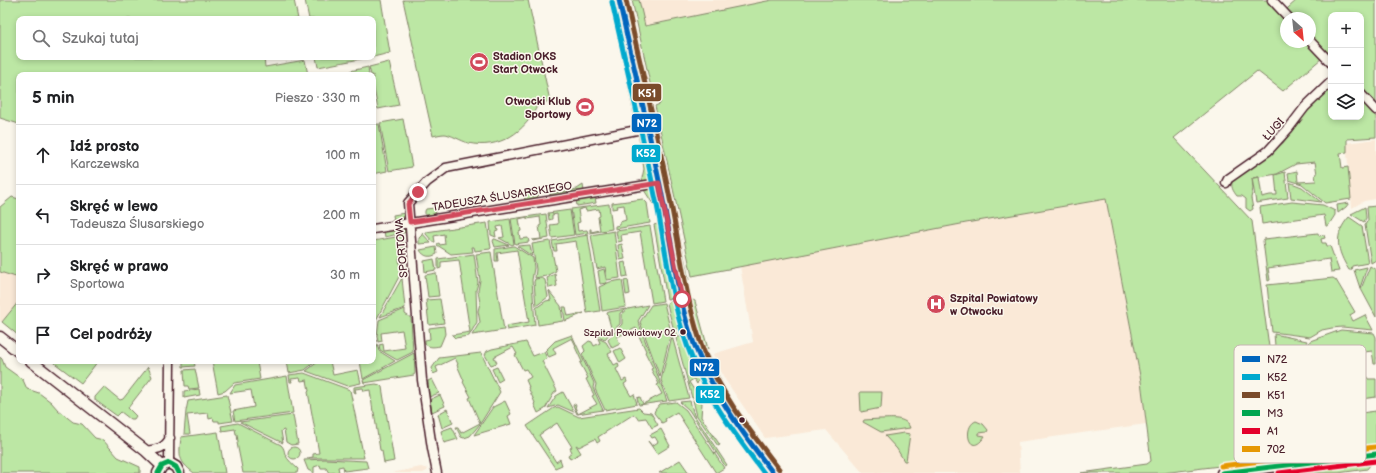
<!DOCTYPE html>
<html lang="pl">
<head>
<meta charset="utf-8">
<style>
	:root { --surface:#fff; --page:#f2f2f2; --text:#202124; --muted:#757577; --line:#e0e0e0 }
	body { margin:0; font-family:"Balsamiq Sans",sans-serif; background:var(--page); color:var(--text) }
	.controls { position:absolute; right:12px; top:12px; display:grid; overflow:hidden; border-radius:8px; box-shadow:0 2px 6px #0003 }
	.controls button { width:36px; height:36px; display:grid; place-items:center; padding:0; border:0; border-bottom:1px solid var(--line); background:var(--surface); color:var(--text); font:20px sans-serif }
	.compass { position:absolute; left:1280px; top:12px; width:36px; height:36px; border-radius:50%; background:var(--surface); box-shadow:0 2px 6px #0003; rotate:153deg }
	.stop { position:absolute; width:12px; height:12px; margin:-9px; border:3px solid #d1495b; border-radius:50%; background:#fff }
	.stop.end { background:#d1495b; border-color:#fff; box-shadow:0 1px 4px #0008 }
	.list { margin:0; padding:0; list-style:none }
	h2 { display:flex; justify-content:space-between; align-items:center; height:52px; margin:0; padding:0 16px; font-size:17px }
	h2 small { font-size:13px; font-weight:400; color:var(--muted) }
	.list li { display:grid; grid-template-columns:26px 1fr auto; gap:12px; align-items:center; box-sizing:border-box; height:60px; padding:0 16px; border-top:1px solid var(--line) }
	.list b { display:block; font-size:15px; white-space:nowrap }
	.list p { margin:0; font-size:13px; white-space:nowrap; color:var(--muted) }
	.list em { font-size:13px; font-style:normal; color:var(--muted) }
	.icon { flex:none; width:22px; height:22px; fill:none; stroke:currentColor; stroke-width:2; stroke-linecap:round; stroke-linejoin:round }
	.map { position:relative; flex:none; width:1376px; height:473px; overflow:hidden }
	.search { position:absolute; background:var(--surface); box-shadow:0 2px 6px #0003; left:16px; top:16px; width:360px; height:44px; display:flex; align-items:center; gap:10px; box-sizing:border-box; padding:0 14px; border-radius:8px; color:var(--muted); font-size:15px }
	.panel { position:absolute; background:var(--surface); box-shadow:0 2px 6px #0003; left:16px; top:72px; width:360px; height:292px; border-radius:8px }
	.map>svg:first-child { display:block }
	.built { fill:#fae9d7 }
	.green { fill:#bce7a4; stroke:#838368; fill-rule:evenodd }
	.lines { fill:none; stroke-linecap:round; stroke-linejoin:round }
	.minor-casing { stroke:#4a1f2b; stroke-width:11 }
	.tertiary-casing { stroke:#4a1f2b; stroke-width:13 }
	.secondary-casing { stroke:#4a1f2b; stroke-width:15 }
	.minor { stroke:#fbf7ec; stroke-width:8 }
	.tertiary { stroke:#fbf7ec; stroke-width:10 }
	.secondary { stroke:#fbf7ec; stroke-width:12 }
	.bus-1-casing { stroke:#fbf7ec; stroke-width:8 }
	.bus-2-casing { stroke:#fbf7ec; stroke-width:8 }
	.bus-3-casing { stroke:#fbf7ec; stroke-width:8 }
	.bus-4-casing { stroke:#fbf7ec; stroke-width:8 }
	.bus-5-casing { stroke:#fbf7ec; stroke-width:8 }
	.bus-6-casing { stroke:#fbf7ec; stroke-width:8 }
	.bus-1 { stroke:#0065bd; stroke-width:5 }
	.bus-2 { stroke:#00a9ce; stroke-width:5 }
	.bus-3 { stroke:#7a4b2a; stroke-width:5 }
	.bus-4 { stroke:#00a651; stroke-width:5 }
	.bus-5 { stroke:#e4002b; stroke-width:5 }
	.bus-6 { stroke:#e69804; stroke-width:5 }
	.route { stroke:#d1495b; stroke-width:5 }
	.bus-dot { fill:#4a1f2b; stroke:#fbf7ec; stroke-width:1.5 }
	.labels { text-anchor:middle; stroke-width:3; stroke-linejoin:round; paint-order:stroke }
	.bus-label { font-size:10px; fill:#4a1f2b; stroke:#fbf7ec; text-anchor:end }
	.poi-label { font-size:11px; font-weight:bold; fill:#4a1f2b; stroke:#fbf7ec; text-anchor:start }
	.street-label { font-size:11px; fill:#4a1f2b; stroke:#fbf7ec }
	.key { fill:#fbf7ec; stroke:#c6b6b2; stroke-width:1 }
	.key-label { font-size:11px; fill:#4a1f2b }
	.line-badge { stroke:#fbf7ec; stroke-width:1.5 }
	.badge-label { font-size:11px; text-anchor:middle; font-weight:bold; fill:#fff }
</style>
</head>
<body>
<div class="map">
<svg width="1376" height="473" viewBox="0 0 1376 473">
	<rect width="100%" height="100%" fill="#fbf7ec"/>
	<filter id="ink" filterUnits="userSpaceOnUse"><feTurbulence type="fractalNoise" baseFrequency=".025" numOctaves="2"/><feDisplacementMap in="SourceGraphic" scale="8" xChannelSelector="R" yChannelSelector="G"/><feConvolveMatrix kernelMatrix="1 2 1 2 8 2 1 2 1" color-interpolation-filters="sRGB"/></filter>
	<g filter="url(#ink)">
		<!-- built -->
		<path class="built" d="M639 0H772L644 26Z
			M1376 139V199L1364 201 1352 208 1346 143Z
			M1106 199 1141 381 1146 424 1018 442 1020 473H863L826 430 765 438 724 378 713 354 753 342 740 266 966 223Z
			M0 272 19 278V301L2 322 0 321Z
			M421 467 428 469 427 471 423 473H392Z"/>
		<!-- green -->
		<path class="green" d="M0 0H294L298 19H19V57H264L265 67 305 60 308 75H19V124L0 118Z
			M305 0H381L390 53 373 57V19H309Z
			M403 0H528L550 101 538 104C526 132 499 150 468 143 462 141 449 134 445 134 441 134 437 135 433 136Z
			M610 0H616L641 120 639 125H636Z
			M624 0H629L649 98 647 97Z
			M632 0H639L645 26 772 0H1267L1280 15 1297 0H1376V103L1361 87V15H1331V55L1328 53 1283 91 1257 71 1174 138 1252 221 1277 406 1275 413 1273 456 1276 459 1279 409 1284 408 1303 419H1315L1376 411V446L1319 454 1162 473H1081L1147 464 1151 461 1141 381 1106 199 966 223 692 276 655 106 660 104 659 97H653ZM1286 18H1310V42H1286Z
			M316 57H371L318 67Z
			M389 62 399 105 378 109 373 84V75H371L369 67Z
			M368 67 369 75H351L350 71Z
			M1331 88V117H1361V100L1376 117V137L1347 139V152L1340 153 1342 168 1348 167 1351 199 1325 203 1302 184 1289 180 1288 173 1297 171 1298 182 1316 181 1315 175 1317 174 1315 162 1296 164 1277 174 1253 178 1259 177 1262 197 1270 195H1277L1275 175 1285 172 1288 198 1256 203 1252 178 1253 189 1251 198 1253 209 1250 211 1246 208V199L1242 196H1237C1233 191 1230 186 1233 180L1283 143 1304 114 1321 97V96Z
			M652 106 672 200 667 201 649 108Z
			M403 119 412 167 389 171 380 123Z
			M379 124 387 171 373 174V125Z
			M638 133 643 136 645 140 652 175 648 180 643 182 642 178 644 169Z
			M1289 182 1302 187 1321 202 1291 198Z
			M583 185 584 191 553 196 549 194 577 189Z
			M651 189 656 191 659 203 653 204 644 190Z
			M529 193 539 195 536 198 525 200 524 194Z
			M12 197 19 199V278L0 272V207Z
			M595 197 596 203 577 206 576 200Z
			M643 199 647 203 650 223 615 229V226L620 225V222L626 220 624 205 617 206 618 208 612 209V203Z
			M1292 202 1323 205 1335 211V215L1328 226H1326L1324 215 1262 224 1260 207Z
			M1349 203 1346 207 1338 213 1337 205Z
			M609 204 612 229 590 233V229H591V232L600 230 598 217 600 216 599 209 586 211 585 208 578 210 580 222 577 223 578 231 587 230 588 233 575 235 571 209Z
			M672 205 674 206 689 280H686L683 276 668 206Z
			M1376 206V260L1371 263 1365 225 1368 220 1367 207Z
			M1365 207 1366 218 1364 222 1351 214Z
			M435 208 436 214 425 216V211L426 209Z
			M660 208 675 294 655 209Z
			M570 210 574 235 552 238 550 225 558 224 557 214 552 215V219L549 220 548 213Z
			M405 213 404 218 394 221 393 215Z
			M546 214 549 238 533 241 532 240 541 239 539 226 541 225 540 217 527 219V217L519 219 521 231 519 232 520 239 528 238 529 242 515 244 511 219Z
			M1349 217 1362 226 1368 263 1352 266 1351 270H1349C1337 251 1333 235 1349 217Z
			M510 219 514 244 512 245 499 238 504 237 502 226 497 227 498 231 495 232 496 237 491 235 490 222Z
			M487 223 491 248 490 249 475 251 474 247H472L473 252 451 254 437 245V244L439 243 440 245 445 244 444 234 434 236 435 242H433L426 234V232Z
			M657 224 672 298 667 299 654 225Z
			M650 226 663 301 652 303 640 232 621 235 622 241 618 242 616 231Z
			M402 228 407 232 385 237 384 231Z
			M614 231 620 278 607 280 605 267 597 269 591 235Z
			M422 233 431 243 419 244V238L422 235Z
			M1318 233 1319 236 1324 235 1325 238 1321 239 1322 243H1326L1327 246H1330L1339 271 1331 272 1329 259 1268 268 1270 280 1268 281 1263 241 1264 239Z
			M588 235 600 311 587 313 576 241 556 244 557 251H554L552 241Z
			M402 236 404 254 399 259 401 273 375 322 373 324V241Z
			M494 239H495L509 245 495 247 493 241Z
			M550 241 556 271 546 276 535 278 536 269 532 244Z
			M622 244 625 259 620 260 618 245Z
			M530 245 532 256 517 246Z
			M514 246 533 258 534 268 532 280 535 325 507 330 506 326 529 322 517 250 497 253 498 261H495V249Z
			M436 247 437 254C430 258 424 257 420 250Z
			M491 252 504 330 472 335 480 322 478 311 480 303 478 291 480 280 476 254Z
			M474 254 478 283 476 290 477 322 469 336 455 338 452 335 470 332 459 260 441 262V268L438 269V259Z
			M434 259 436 270 425 272 424 261Z
			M625 262 628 276 623 277 621 263Z
			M1370 266 1376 270V317L1361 289Z
			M1367 267 1360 288 1354 270Z
			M604 269 607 283 600 284 598 271Z
			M436 273 439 296 428 297 425 275Z
			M555 274 557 286 549 288 547 278Z
			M402 278 405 308 380 317Z
			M542 278 545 280 548 297 536 306 534 282 535 279Z
			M1333 278 1336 280 1355 312 1350 315 1353 321 1365 315 1373 330 1342 327 1332 328 1322 330 1310 337 1272 332 1267 285Z
			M622 280 626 307 602 311 599 287 610 282Z
			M628 280 630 294 626 295 624 281Z
			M549 291 561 306 563 321 538 325 536 308 546 301 551 300Z
			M440 299 444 323 429 325 426 300Z
			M693 300 695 301 708 349 704 350 699 341 689 301Z
			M19 301V336L2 322Z
			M671 301 673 302 679 328 676 329 678 337H682L699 377 697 384 694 379 689 382 698 396 692 398 669 312 667 303Z
			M664 303 671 332 660 377 640 322 651 305Z
			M648 305 638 321 667 401 639 405 637 398 640 397 643 404 662 394 657 385 659 384 651 369 653 368 645 352 646 351 639 336 640 335 636 328 617 337 620 344 612 348 608 340 622 324V314L628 309Z
			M563 307H566L568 316 584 313 565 321Z
			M405 309V314L411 318 413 352 397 360 380 350 379 345 383 344 384 351 405 348 402 330 381 333 382 341 378 342 377 336 379 320Z
			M626 309 620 313V324L612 331 607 313 609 312Z
			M444 326 445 334 440 346C434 347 430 348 425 344V340L430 339 429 328Z
			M609 330 610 333 605 339 598 336 597 331Z
			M1341 330 1374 333 1376 337V364H1374L1372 351 1313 359 1314 371 1308 372 1305 352 1310 341Z
			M1274 334 1307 341 1301 353 1305 373 1278 381Z
			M572 335 594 383 593 388 603 410 577 414 573 405 575 404 576 406 575 407 578 414 597 404 592 396 594 395 586 379 588 378 580 363 582 362 575 347 576 346 572 338 553 348 556 354 549 357 545 351 555 341Z
			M672 336 689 398 669 401 661 380Z
			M598 338 606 342 612 352 608 354 614 365 618 363 619 367 616 369 622 381 626 379 627 382 624 384 631 396 634 394 637 404 605 410 595 389 596 384 582 354 585 351 583 346 589 341 592 342 594 346 600 343Z
			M526 342 533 356 544 352 547 358 542 361 557 391 554 393 545 409 538 413 534 404 535 403 528 387H529L526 380 531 377 526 369 523 370 515 355 517 354 513 347 494 357 497 363 491 365 485 355 487 351 492 349Z
			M377 344 379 351 395 361 363 379 360 361H373V345Z
			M620 348 626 359 620 363 614 351Z
			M414 353 415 373 414 375 364 383 363 380Z
			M481 353 500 392 480 424 470 436 464 438 461 437 456 427H458L461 433 480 423 469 398 471 397 463 382 464 381 457 365 458 364 455 358 436 367 438 372 433 374 432 368 439 358Z
			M709 355 726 390 722 393 705 357Z
			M0 357 2 359 5 367 23 380 27 389 39 393 51 402 58 410 73 422 82 424 95 438 103 440 118 457 140 467V473H0Z
			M52 361H98L81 383Z
			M183 361H194L195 366 183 367Z
			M212 361H259L257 362 260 379 234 383 225 391 218 393Z
			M287 361H316L305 370 289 373Z
			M319 361H330L333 375 358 370 361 383 347 386 306 371Z
			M148 367 152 377 128 408 136 416 134 419H130L121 412 117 416 95 400V397L104 387 120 400 123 399Z
			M497 367 503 379 498 382 492 369Z
			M195 369 199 388 189 389 188 386H185L184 370Z
			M1363 370 1368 379H1376V397L1316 405 1318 416H1316L1310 376Z
			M304 373 350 390 364 458H307L313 457V454L319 453 308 392 309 391 307 380 301 381 300 378 291 379 292 382H290L289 375Z
			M287 376 293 413 235 421 233 411 254 407 251 390 230 393 235 385Z
			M432 379 439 393 429 397 428 381Z
			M376 384 380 385 382 387 394 461 384 463 382 451 380 450 374 412H373L370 390 364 391 363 388 355 389 356 393 354 392V387Z
			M199 389 200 395 184 398V391Z
			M563 392 574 412 558 405 548 408 556 396Z
			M860 392H882L881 408 861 412Z
			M227 395 233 421 219 423V421H214L213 418 209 419 208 413 187 415 190 434H184L186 411 188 401Z
			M440 395 445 406 432 412 430 401 431 399Z
			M699 399 702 403 701 417 720 445 718 446 697 416 693 400Z
			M505 401 511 414 508 416 511 424 474 435 493 407Z
			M690 401 694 415 727 465 725 466 689 410 680 402Z
			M676 402 686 410 724 468 716 473 677 412 665 419 666 421 662 423 654 413 655 410 660 404Z
			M558 407 579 417 639 408 643 412 651 413 658 425 652 428 646 418 638 419 634 414 598 437 600 441 597 443 595 439 579 447 576 445 581 453 570 459 568 455 572 452 570 448 572 447 557 423 539 435 556 462 560 459 562 465 555 468 527 426 554 408Z
			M447 409 453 423 442 428 438 414Z
			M293 415 298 444 291 445 286 442 284 430 281 431 283 443 240 422Z
			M880 419C890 419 906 416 910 428L881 432 863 422 864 420Z
			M976 421 983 424 988 430 987 432 979 433V435L985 436C969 460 962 426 976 421Z
			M238 423 281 445C284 448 284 450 285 454 288 461 293 464 298 469L297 473H243L237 443 238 442 237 434H236L235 429 222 431 221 426Z
			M452 427 458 439 444 443 441 431Z
			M661 429 670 446 657 454 648 441 652 446 658 442 655 437 652 438 650 435Z
			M218 432 225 473H194C178 461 179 456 181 437Z
			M904 433 910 434 906 461H904L897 449 885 436Z
			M288 453a6 6 0 1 1 12 0a6 6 0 1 1-12 0Z
			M325 459 366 461 368 468 344 471 343 466 338 467 339 472 329 473 326 468H321L320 465 314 467V473L308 470 304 460Z
			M680 460 689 473H659Z
			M1351 462 1371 463V464L1367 469 1338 473H1268Z"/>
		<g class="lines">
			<!-- minor casing -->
			<g class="minor-casing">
				<path id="minor" d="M1272 0 1289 18
					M1310 41 1331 63
					M1361 94 1376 110
					M1226 183 1228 179 1268 151 1289 128 1305 107 1331 82
					M373 229 659 183
					M146 451C158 449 164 449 170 438
					M169 463 170 361
					M437 473 432 448 422 380 408 203 427 182 446 168 647 128"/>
			</g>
			<!-- tertiary casing -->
			<g class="tertiary-casing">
				<path id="tertiary" d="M0 337 19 352
					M31 361 146 451 162 466
					M158 473 162 466 169 463 176 467 179 473
					M1222 473 1376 454"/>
			</g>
			<!-- secondary casing -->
			<g class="secondary-casing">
				<path id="secondary" d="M619 0C634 68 650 136 664 205 674 255 679 308 698 355 716 398 745 436 773 473"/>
			</g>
			<!-- minor -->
			<use href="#minor" class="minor"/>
			<!-- tertiary -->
			<use href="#tertiary" class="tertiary"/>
			<!-- secondary -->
			<use href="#secondary" class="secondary"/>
			<!-- bus-1 casing -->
			<g class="bus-1-casing">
				<path id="bus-1" d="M619 0C634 69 651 137 664 206 674 256 678 309 699 356 717 399 745 436 773 473"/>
			</g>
			<!-- bus-2 casing -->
			<g class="bus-2-casing">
				<path id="bus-2" d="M612 2C627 69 643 137 657 205 667 256 672 310 692 358 709 400 737 437 764 473"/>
			</g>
			<!-- bus-3 casing -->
			<g class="bus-3-casing">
				<path id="bus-3" d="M626 0C641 68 658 136 671 204 681 253 686 304 704 352 721 395 751 432 779 469"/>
			</g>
			<!-- bus-4 casing -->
			<g class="bus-4-casing">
				<path id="bus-4" d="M158 473 162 466 169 463 176 467 179 473
					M1222 473 1376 454"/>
			</g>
			<!-- bus-5 casing -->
			<g class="bus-5-casing">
				<path id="bus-5" d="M1279 473 1376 461"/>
			</g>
			<!-- bus-6 casing -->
			<g class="bus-6-casing">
				<path id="bus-6" d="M1221 466 1375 447"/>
			</g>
			<!-- bus-1 -->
			<use href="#bus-1" class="bus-1"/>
			<!-- bus-2 -->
			<use href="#bus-2" class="bus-2"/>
			<!-- bus-3 -->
			<use href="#bus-3" class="bus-3"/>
			<!-- bus-4 -->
			<use href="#bus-4" class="bus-4"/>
			<!-- bus-5 -->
			<use href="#bus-5" class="bus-5"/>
			<!-- bus-6 -->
			<use href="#bus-6" class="bus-6"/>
		</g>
	</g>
	<g class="lines" filter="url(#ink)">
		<!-- route -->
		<path class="route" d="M418 192 408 204 410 222 659 183 682 299"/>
	</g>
	<!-- icons -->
	<defs>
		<g id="stadium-disc" transform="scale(1)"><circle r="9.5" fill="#d1495b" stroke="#fbf7ec"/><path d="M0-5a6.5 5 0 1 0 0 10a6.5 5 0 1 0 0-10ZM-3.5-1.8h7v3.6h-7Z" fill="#fff"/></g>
		<g id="hospital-disc" transform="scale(1)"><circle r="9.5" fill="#d1495b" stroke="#fbf7ec"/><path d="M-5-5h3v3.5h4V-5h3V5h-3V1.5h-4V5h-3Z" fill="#fff"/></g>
	</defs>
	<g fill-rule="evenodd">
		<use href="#stadium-disc" x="479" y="62"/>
		<use href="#stadium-disc" x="585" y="107"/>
		<use href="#hospital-disc" x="936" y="304"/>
	</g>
	<!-- markers -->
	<g class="bus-dot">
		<circle cx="683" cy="332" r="3.5"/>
		<circle cx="742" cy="420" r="3.5"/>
	</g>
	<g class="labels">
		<!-- bus labels -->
		<g class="bus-label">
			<text x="676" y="336">Szpital Powiatowy 02</text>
		</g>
		<!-- poi labels -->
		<g class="poi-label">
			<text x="493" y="60">Stadion OKS<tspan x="493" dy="13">Start Otwock</tspan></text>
			<text x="571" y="105" text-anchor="end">Otwocki Klub<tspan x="571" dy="13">Sportowy</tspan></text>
			<text x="950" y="302">Szpital Powiatowy<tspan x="950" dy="13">w Otwocku</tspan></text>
		</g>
		<!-- street labels -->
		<g class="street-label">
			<text transform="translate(1273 129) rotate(-48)" y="4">ŁUGI</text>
			<text transform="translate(502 196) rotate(-9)" y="4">TADEUSZA ŚLUSARSKIEGO</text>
			<text transform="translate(401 248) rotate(-95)" y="4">SPORTOWA</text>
		</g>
	</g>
	<!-- legend -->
	<rect x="1234" y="345" width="132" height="118" rx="6" class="key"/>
	<rect x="1242" y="356" width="18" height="6" fill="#0065bd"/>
	<rect x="1242" y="374" width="18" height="6" fill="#00a9ce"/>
	<rect x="1242" y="392" width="18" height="6" fill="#7a4b2a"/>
	<rect x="1242" y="410" width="18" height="6" fill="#00a651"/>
	<rect x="1242" y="428" width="18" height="6" fill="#e4002b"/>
	<rect x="1242" y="446" width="18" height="6" fill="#e69804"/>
	<g class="key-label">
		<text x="1267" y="363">N72</text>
		<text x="1267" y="381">K52</text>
		<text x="1267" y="399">K51</text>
		<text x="1267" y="417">M3</text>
		<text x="1267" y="435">A1</text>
		<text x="1267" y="453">702</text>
	</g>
	<g class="line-badge">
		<rect x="632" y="83" width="30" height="19" rx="4" fill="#7a4b2a"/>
		<rect x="631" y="113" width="31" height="20" rx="4" fill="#0065bd"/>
		<rect x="631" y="144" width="30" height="19" rx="4" fill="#00a9ce"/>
		<rect x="689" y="358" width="31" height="19" rx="4" fill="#0065bd"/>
		<rect x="695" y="385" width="30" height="19" rx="4" fill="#00a9ce"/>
	</g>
	<g class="badge-label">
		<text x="647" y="97">K51</text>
		<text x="647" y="127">N72</text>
		<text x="646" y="157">K52</text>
		<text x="704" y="371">N72</text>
		<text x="710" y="398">K52</text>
	</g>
</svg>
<div class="controls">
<button>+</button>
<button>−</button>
<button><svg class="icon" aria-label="layers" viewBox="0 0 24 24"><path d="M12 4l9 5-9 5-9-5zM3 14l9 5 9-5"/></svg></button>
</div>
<svg class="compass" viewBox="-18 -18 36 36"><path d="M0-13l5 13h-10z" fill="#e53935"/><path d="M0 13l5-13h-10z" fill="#757577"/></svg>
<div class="stop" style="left:682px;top:299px"></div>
<div class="stop end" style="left:418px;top:192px"></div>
<div class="search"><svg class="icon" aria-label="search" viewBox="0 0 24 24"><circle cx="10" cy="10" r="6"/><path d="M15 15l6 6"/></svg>Szukaj tutaj</div>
<section class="panel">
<h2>5 min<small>Pieszo · 330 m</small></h2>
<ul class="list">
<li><svg class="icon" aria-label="ahead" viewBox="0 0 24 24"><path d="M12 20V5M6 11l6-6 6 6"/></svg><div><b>Idź prosto</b><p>Karczewska</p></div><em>100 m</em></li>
<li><svg class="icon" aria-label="left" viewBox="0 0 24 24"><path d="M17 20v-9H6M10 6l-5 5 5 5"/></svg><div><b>Skręć w lewo</b><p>Tadeusza Ślusarskiego</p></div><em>200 m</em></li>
<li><svg class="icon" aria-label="right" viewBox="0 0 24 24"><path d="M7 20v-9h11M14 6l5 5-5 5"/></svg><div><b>Skręć w prawo</b><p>Sportowa</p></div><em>30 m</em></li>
<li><svg class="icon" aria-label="arrive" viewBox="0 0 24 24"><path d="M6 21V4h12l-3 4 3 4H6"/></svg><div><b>Cel podróży</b></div></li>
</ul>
</section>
</div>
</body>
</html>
